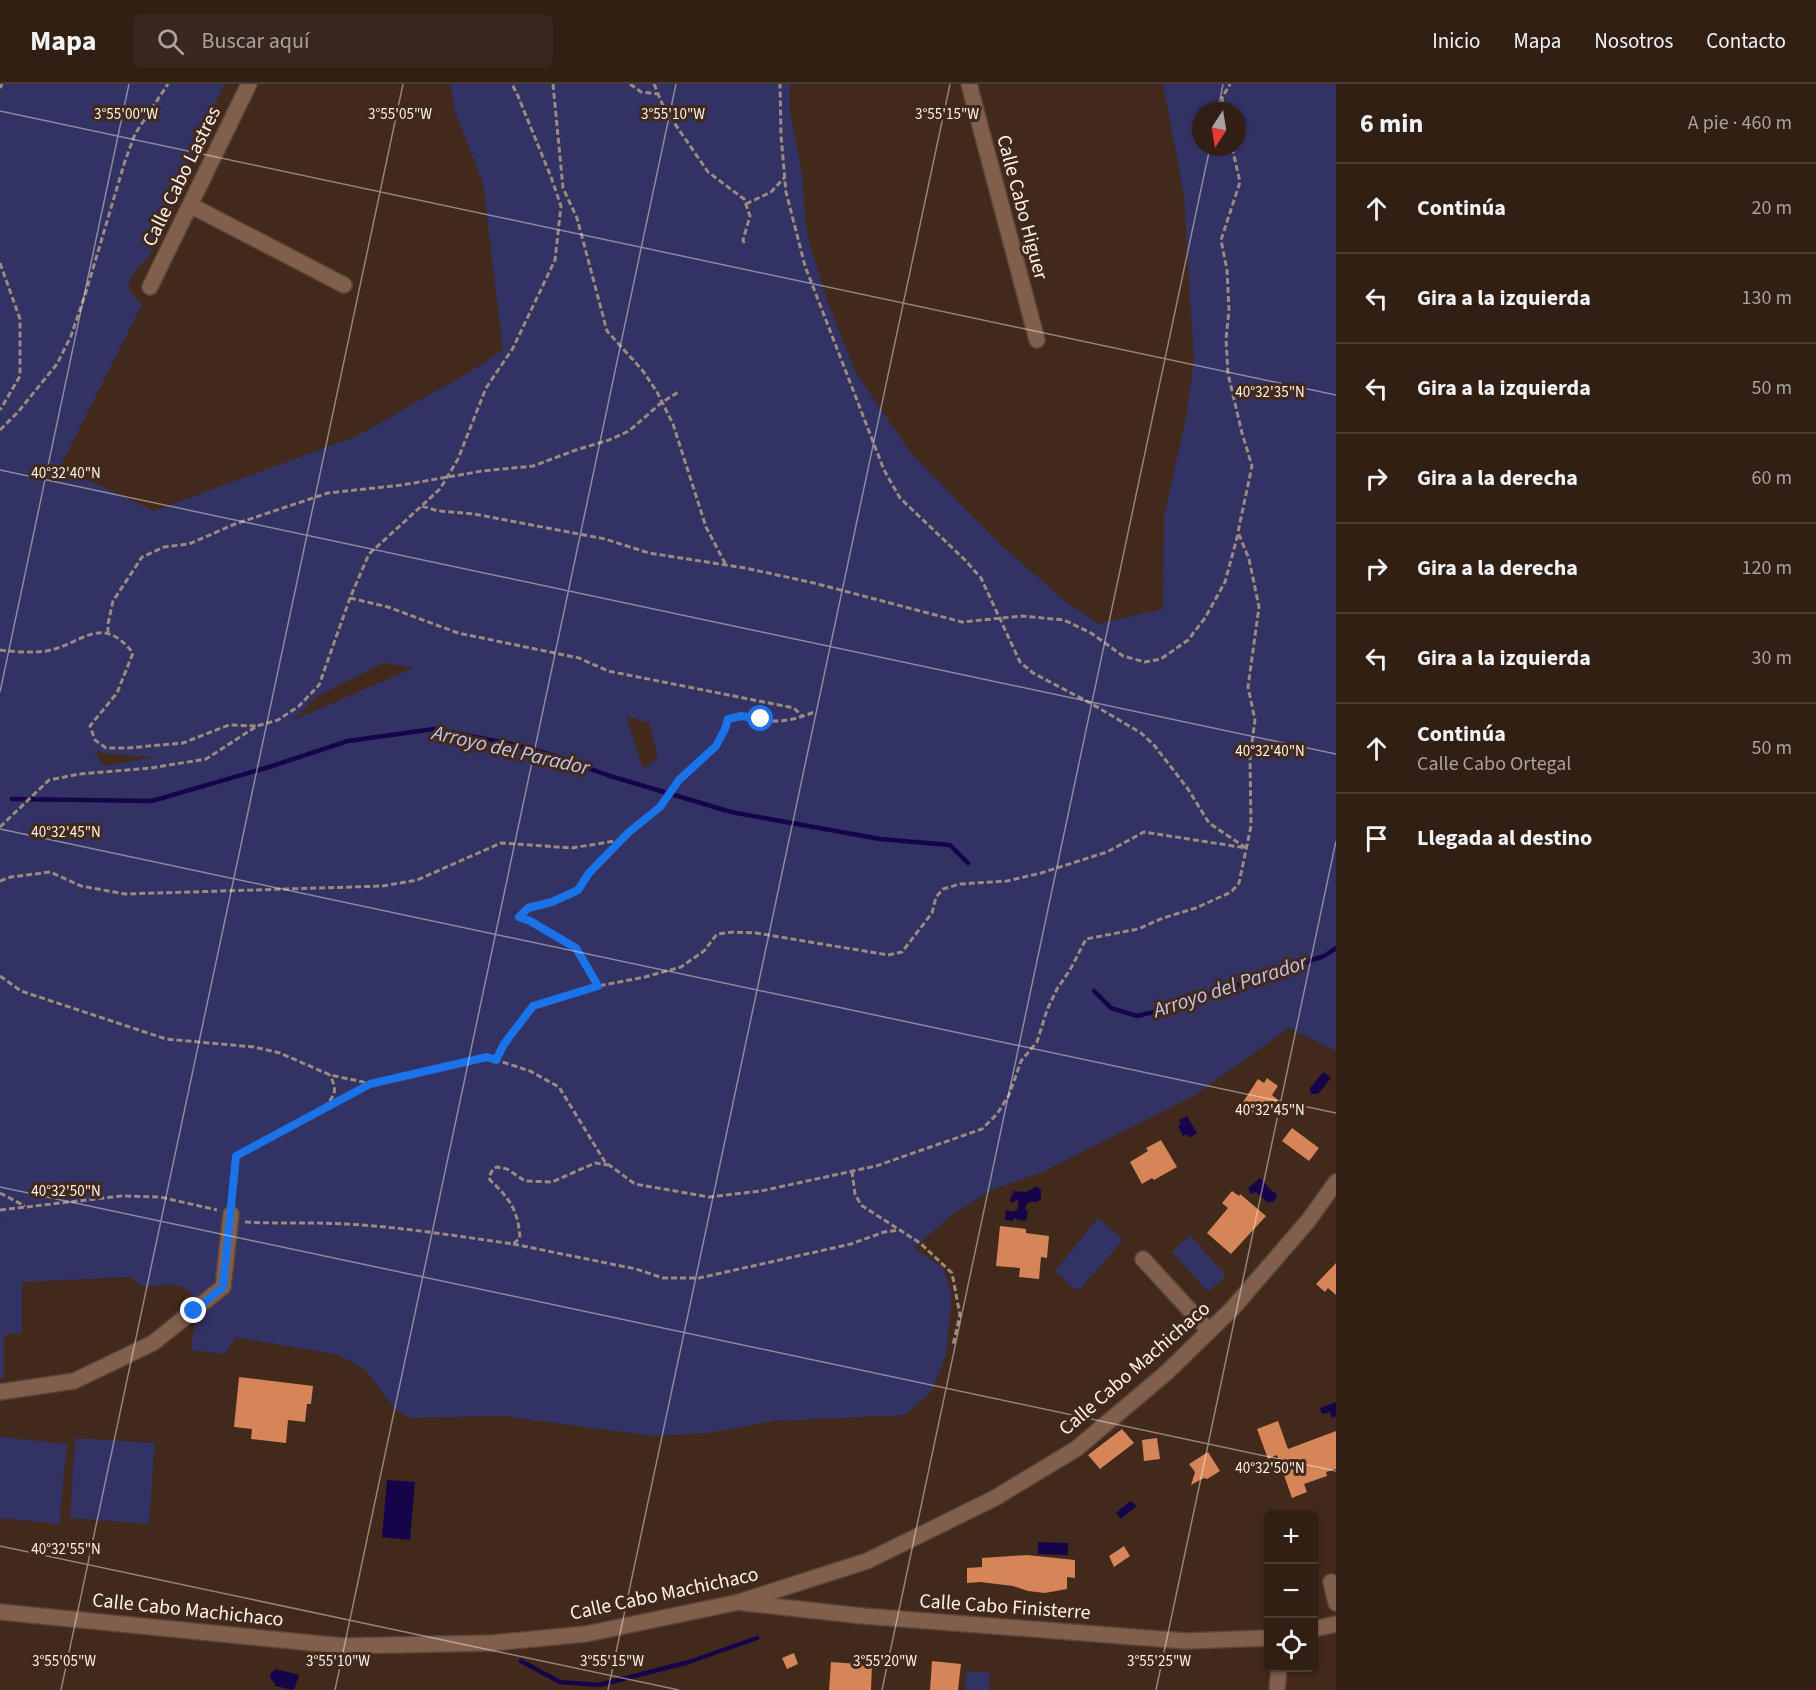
<!DOCTYPE html>
<html lang="es">
<head>
<meta charset="utf-8">
<style>
	:root { --surface:#311f14; --page:#39271d; --text:#f1f3f6; --muted:#a8a2a0; --line:#4c3d34 }
	body { margin:0; font-family:"Source Sans 3",sans-serif; background:var(--page); color:var(--text) }
	.controls { position:absolute; right:18px; bottom:18px; display:grid; overflow:hidden; border-radius:9px; box-shadow:0 2px 4px #0004 }
	.controls button { width:54px; height:54px; display:grid; place-items:center; padding:0; border:0; border-bottom:2px solid var(--line); background:var(--surface); color:var(--text); font:30px sans-serif }
	.compass { position:absolute; left:1192px; top:18px; width:54px; height:54px; border-radius:50%; background:var(--surface); box-shadow:0 2px 4px #0004; rotate:192deg }
	.stop { position:absolute; width:18px; height:18px; margin:-14px; border:4px solid #1a73e8; border-radius:50%; background:#fff }
	.stop.end { background:#1a73e8; border-color:#fff; box-shadow:0 2px 6px #0008 }
	.list { margin:0; padding:0; list-style:none }
	h2 { display:flex; justify-content:space-between; align-items:center; height:78px; margin:0; padding:0 24px; font-size:26px }
	h2 small { font-size:20px; font-weight:400; color:var(--muted) }
	.list li { display:grid; grid-template-columns:39px 1fr auto; gap:18px; align-items:center; box-sizing:border-box; height:90px; padding:0 24px; border-top:2px solid var(--line) }
	.list b { display:block; font-size:22px; white-space:nowrap }
	.list p { margin:0; font-size:20px; white-space:nowrap; color:var(--muted) }
	.list em { font-size:20px; font-style:normal; color:var(--muted) }
	.icon { flex:none; width:33px; height:33px; fill:none; stroke:currentColor; stroke-width:2; stroke-linecap:round; stroke-linejoin:round }
	.map { position:relative; flex:none; width:1336px; height:1606px; overflow:hidden }
	header { display:flex; align-items:center; gap:36px; box-sizing:border-box; height:84px; padding:0 30px; background:var(--surface); border-bottom:2px solid var(--line) }
	header strong { font-size:28px }
	nav { display:flex; gap:33px; margin-inline-start:auto; font-size:21px }
	.search { width:420px; height:54px; background:var(--page); display:flex; align-items:center; gap:15px; box-sizing:border-box; padding:0 21px; border-radius:9px; color:var(--muted); font-size:22px }
	main { display:flex }
	aside { flex:1; background:var(--surface) }
	.map>svg:first-child { display:block }
	.green { fill:#333264; fill-rule:evenodd }
	.water { fill:#16044b }
	.lines { fill:none; stroke-linecap:round; stroke-linejoin:round }
	.stream { stroke:#16044b; stroke-width:4.5 }
	.building { fill:#d58557 }
	.minor-casing { stroke:#5c4538; stroke-width:18 }
	.path { stroke:#9c897f; stroke-width:3; stroke-dasharray:6 3; stroke-linecap:butt }
	.minor { stroke:#815f4d; stroke-width:15 }
	.route { stroke:#1a73e8; stroke-width:8 }
	.ticks { fill:none; stroke:#fff2eb; stroke-width:1.5; stroke-opacity:0.45 }
	.labels { text-anchor:middle; stroke-width:6; stroke-linejoin:round; paint-order:stroke }
	.street-label { font-size:20px; fill:#fff2eb; stroke:#41291b }
	.water-label { font-size:21px; font-style:italic; fill:#c1c4ee; stroke:#41291b }
	.ticks-label { font-size:15px; text-anchor:middle; fill:#fff2eb; stroke:#41291b; stroke-width:6; stroke-linejoin:round; paint-order:stroke }
</style>
</head>
<body>
<header>
<strong>Mapa</strong>
<div class="search"><svg class="icon" aria-label="search" viewBox="0 0 24 24"><circle cx="10" cy="10" r="6"/><path d="M15 15l6 6"/></svg>Buscar aquí</div>
<nav><a>Inicio</a><a>Mapa</a><a>Nosotros</a><a>Contacto</a></nav>
</header>
<main>
<div class="map">
<svg width="1336" height="1606" viewBox="0 0 1336 1606">
	<rect width="100%" height="100%" fill="#41291b"/>
	<!-- green -->
	<path class="green" d="M0 0H224L149 172C133 190 117 200 142 220L60 383 154 427 357 352 466 290 503 266 483 99 455 28 450 0H790V28L801 83 807 151 826 213 855 287 910 368 944 403 1000 460 1065 517 1098 540 1163 525 1164 433 1186 333 1194 277 1184 111 1163 0H1336V967L1289 944 1195 1011 1042 1088 994 1105 953 1130 914 1164 943 1184 952 1210 946 1271 932 1307 905 1331 774 1337 709 1349 653 1352 502 1332 410 1334 395 1325 366 1286 339 1271 236 1253 225 1270 191 1266C193 1245 206 1207 176 1201 166 1199 153 1203 143 1203L131 1193 22 1198V1249L4 1251V1294H0V1136L5 1135H0ZM1201 27H1237V63H1201ZM384 579 413 584 294 636 316 613ZM626 632 649 639 658 674 643 685ZM93 666 108 670 155 673 104 682Z
		M1098 1134 1123 1156 1081 1204 1076 1206 1055 1187Z
		M1190 1151 1226 1192 1208 1208 1172 1168Z
		M0 1353 67 1360 59 1440 0 1434Z
		M75 1354 155 1359 149 1440 70 1434Z
		M967 1587 990 1589 989 1606H965Z"/>
	<!-- water -->
	<path class="water" d="M1323 988 1331 994 1318 1010H1311L1310 1004Z
		M1187 1032 1197 1049 1189 1054 1187 1050 1183 1052 1178 1042 1181 1040 1179 1036Z
		M1260 1094 1272 1107 1277 1110 1276 1115 1273 1118H1267L1256 1108 1251 1110 1248 1104Z
		M1037 1102 1041 1106V1115L1037 1118H1030L1026 1121 1025 1126 1028 1127 1026 1137 1017 1136 1016 1133 1012 1137 1005 1136 1006 1126 1014 1128 1018 1124V1116L1011 1119 1010 1115 1014 1107 1026 1108Z
		M1336 1318V1332L1332 1334 1330 1328 1322 1330 1320 1324Z
		M387 1396 415 1398 410 1456 382 1453Z
		M1130 1417 1137 1422 1121 1435 1116 1429Z
		M1038 1458 1068 1459V1471L1038 1470Z
		M276 1585 299 1591 294 1606 275 1602V1599L271 1596 270 1590Z"/>
	<g class="lines">
		<!-- stream -->
		<path class="stream" d="M12 715 152 717 269 683 348 657 434 645 516 661 555 672 607 691 731 728 880 755 950 761 968 779
			M1094 907 1111 924 1137 932 1167 925 1324 872 1336 864
			M521 1577 560 1598 599 1601 689 1578 757 1554"/>
	</g>
	<!-- building -->
	<path class="building" d="M1267 994 1278 1002 1272 1011 1278 1016 1272 1025 1269 1023 1263 1032 1261 1030 1259 1034 1245 1023 1247 1021 1243 1018 1258 995 1264 999Z
		M1292 1044 1319 1064 1309 1077 1282 1057Z
		M1161 1056 1177 1083 1154 1096 1152 1094 1142 1100 1130 1078 1148 1067 1146 1064Z
		M1232 1107 1239 1112 1240 1110 1266 1132 1231 1170 1207 1149 1228 1124 1222 1119Z
		M1000 1142 1026 1145V1149L1049 1152 1047 1174 1041 1173 1039 1195 1019 1193 1020 1184 996 1182Z
		M1336 1179V1211L1328 1204 1325 1208 1316 1200Z
		M239 1293 313 1302 311 1320H307L305 1338 288 1336 286 1359 251 1355 252 1345 234 1343Z
		M1278 1337 1288 1365 1336 1347V1385L1326 1388 1327 1392 1304 1400 1307 1408 1292 1414 1277 1371 1268 1375 1257 1345Z
		M1122 1345 1134 1359 1100 1385 1088 1371Z
		M1157 1354 1160 1375 1144 1377 1142 1356Z
		M1208 1368 1220 1387 1207 1395 1204 1394 1191 1401 1195 1388 1189 1380Z
		M1124 1462 1130 1472 1114 1483 1109 1472Z
		M1027 1471 1075 1476V1494L1067 1493V1505L1045 1509 1028 1507 1013 1502 980 1498 967 1499V1484L982 1483V1474Z
		M794 1569 798 1580 787 1585 782 1574Z
		M932 1577 961 1580 958 1606H930Z
		M831 1578 872 1581 871 1606H829Z"/>
	<g class="lines">
		<!-- minor casing -->
		<g class="minor-casing">
			<path id="minor" d="M969 0 1037 256
				M190 121 344 201
				M150 203 249 0
				M1143 1175 1209 1247
				M0 1308 74 1297 153 1259 223 1203 231 1130
				M1331 1498 1336 1519
				M744 1519 863 1532 1186 1557 1268 1554
				M0 1528 343 1562 492 1559 586 1550 739 1518 867 1477 995 1414 1076 1365 1166 1289 1232 1225 1308 1137 1336 1098
				M1314 1545 1336 1540
				M1277 1606 1279 1584"/>
		</g>
		<!-- path -->
		<path class="path" d="M553 0 563 104 577 134 607 247 643 287 657 308 673 340 706 443 726 481
			M630 0 641 8 658 10
			M654 0 664 24 708 88 744 115 750 132 743 156 745 162
			M0 4 2 0
			M1225 27 1222 14 1230 0
			M746 120 771 108 785 93
			M0 179 20 235V292L0 326
			M0 346 18 328 57 280 71 252 86 208 125 77 135 50 168 0
			M422 422 438 427 474 430 605 455 649 469 745 484 814 499 962 538 1022 532 1064 536 1091 549 1123 572 1145 578 1161 575 1188 556 1205 534 1225 498 1238 450
			M350 514 388 523 458 549 579 574 608 587 794 624 803 633
			M108 549V540L113 517 142 473 164 463 189 460 235 440 328 409 402 401 482 387 533 382 576 366 609 356 629 347 661 319 680 307
			M0 566C15 568 31 569 46 567 82 561 101 528 133 569L117 609 90 642 95 656 106 664H127L183 659 229 641 256 642
			M0 743 49 696 79 690 151 684 206 675 257 642 278 636 299 622 319 601 350 514 369 470 440 405 458 375 486 304 513 264 555 176 561 122 551 93 518 12 512 0
			M0 797 11 793 50 788 81 802 125 810 383 802 417 796 501 759 572 764 621 756
			M0 892 21 907 166 955 254 963 280 969 330 991 368 999
			M598 902 576 864 555 851 519 833 528 824 552 818 578 806 589 789 629 748 660 723 679 696 716 662 725 645 728 635C748 630 757 636 776 637 789 637 802 633 814 628
			M497 976 504 960 533 922 598 902 645 893 681 883 704 867 717 850 733 848 756 849 888 871 902 868 932 829 936 813 943 805 960 800 1007 797 1041 789 1107 768 1144 748 1246 764 1209 739 1188 705 1154 661 1141 649 1092 620 1033 589 1020 578 981 494 964 475 900 414 884 386 805 182 786 108 781 52 780 0
			M324 1024C335 1010 338 1008 330 991
			M852 1087 855 1110 861 1121 920 1159 952 1189 960 1231 953 1261
			M0 1109 25 1122
			M232 1116 236 1072 370 1000 487 973 530 987 559 1003 605 1078 635 1100 709 1113 761 1107 876 1082 982 1045 997 1030 1009 1011 1021 977 1037 958 1047 926 1057 905 1070 886 1086 855 1138 845 1163 834 1196 824 1231 808 1239 799 1251 742 1250 673 1255 636 1248 603 1259 523 1249 475 1238 448 1252 382 1242 349 1228 290 1226 255 1229 226 1227 186 1221 156 1240 98 1232 63
			M0 1126 121 1112 160 1113 217 1126
			M245 1138C278 1140 312 1138 345 1140 402 1143 457 1152 513 1160L520 1154C518 1126 510 1115 490 1096L489 1093 493 1085 497 1083 507 1085 525 1097 552 1098 595 1079 608 1081
			M513 1160 636 1185 663 1194H699L851 1160 884 1148 899 1146"/>
		<!-- minor -->
		<use href="#minor" class="minor"/>
	</g>
	<g class="lines">
		<!-- route -->
		<path class="route" d="M194 1227 223 1203 236 1072 370 1000 487 973 496 976 504 960 533 922 598 902 576 864 530 837 519 833 528 824 552 818 578 806 589 789 629 748 660 723 679 696 716 662 725 645 728 635 741 632 761 635"/>
	</g>
	<!-- ticks -->
	<path class="ticks" d="M0 27 1336 311M1218 27 1223 0M0 386 1336 670M0 608 129 0M0 745 1336 1029M0 1103 1336 1387M0 1462 679 1606M61 1606 403 0M335 1606 676 0M608 1606 950 0M882 1606 1210 63M1156 1606 1336 757"/>
	<g class="labels">
		<!-- street labels -->
		<g class="street-label">
			<text transform="translate(181 92) rotate(-64)" y="7">Calle Cabo Lastres</text>
			<text transform="translate(1023 123) rotate(75)" y="7">Calle Cabo Higuer</text>
			<text transform="translate(1134 1284) rotate(-41)" y="7">Calle Cabo Machichaco</text>
			<text transform="translate(664 1509) rotate(-12)" y="7">Calle Cabo Machichaco</text>
			<text transform="translate(1005 1522) rotate(4)" y="7">Calle Cabo Finisterre</text>
			<text transform="translate(188 1525) rotate(6)" y="7">Calle Cabo Machichaco</text>
		</g>
		<!-- water labels -->
		<g class="water-label">
			<text transform="translate(511 666) rotate(13)" y="7">Arroyo del Parador</text>
			<text transform="translate(1230 902) rotate(-18)" y="7">Arroyo del Parador</text>
		</g>
	</g>
	<g class="ticks-label">
		<text x="126" y="35">3°55'00"W</text>
		<text x="400" y="35">3°55'05"W</text>
		<text x="673" y="35">3°55'10"W</text>
		<text x="947" y="35">3°55'15"W</text>
		<text x="1270" y="313">40°32'35"N</text>
		<text x="66" y="394">40°32'40"N</text>
		<text x="1270" y="672">40°32'40"N</text>
		<text x="66" y="753">40°32'45"N</text>
		<text x="1270" y="1031">40°32'45"N</text>
		<text x="66" y="1112">40°32'50"N</text>
		<text x="1270" y="1389">40°32'50"N</text>
		<text x="66" y="1470">40°32'55"N</text>
		<text x="64" y="1582">3°55'05"W</text>
		<text x="338" y="1582">3°55'10"W</text>
		<text x="612" y="1582">3°55'15"W</text>
		<text x="885" y="1582">3°55'20"W</text>
		<text x="1159" y="1582">3°55'25"W</text>
	</g>
</svg>
<div class="controls">
<button>+</button>
<button>−</button>
<button><svg class="icon" aria-label="locate" viewBox="0 0 24 24"><circle cx="12" cy="12" r="6"/><path d="M12 2v4M12 18v4M2 12h4M18 12h4"/></svg></button>
</div>
<svg class="compass" viewBox="-18 -18 36 36"><path d="M0-13l5 13h-10z" fill="#e53935"/><path d="M0 13l5-13h-10z" fill="#a8a2a0"/></svg>
<div class="stop" style="left:761px;top:635px"></div>
<div class="stop end" style="left:194px;top:1227px"></div>
</div>
<aside>
<h2>6 min<small>A pie · 460 m</small></h2>
<ul class="list">
<li><svg class="icon" aria-label="ahead" viewBox="0 0 24 24"><path d="M12 20V5M6 11l6-6 6 6"/></svg><div><b>Continúa</b></div><em>20 m</em></li>
<li><svg class="icon" aria-label="left" viewBox="0 0 24 24"><path d="M17 20v-9H6M10 6l-5 5 5 5"/></svg><div><b>Gira a la izquierda</b></div><em>130 m</em></li>
<li><svg class="icon" aria-label="left" viewBox="0 0 24 24"><path d="M17 20v-9H6M10 6l-5 5 5 5"/></svg><div><b>Gira a la izquierda</b></div><em>50 m</em></li>
<li><svg class="icon" aria-label="right" viewBox="0 0 24 24"><path d="M7 20v-9h11M14 6l5 5-5 5"/></svg><div><b>Gira a la derecha</b></div><em>60 m</em></li>
<li><svg class="icon" aria-label="right" viewBox="0 0 24 24"><path d="M7 20v-9h11M14 6l5 5-5 5"/></svg><div><b>Gira a la derecha</b></div><em>120 m</em></li>
<li><svg class="icon" aria-label="left" viewBox="0 0 24 24"><path d="M17 20v-9H6M10 6l-5 5 5 5"/></svg><div><b>Gira a la izquierda</b></div><em>30 m</em></li>
<li><svg class="icon" aria-label="ahead" viewBox="0 0 24 24"><path d="M12 20V5M6 11l6-6 6 6"/></svg><div><b>Continúa</b><p>Calle Cabo Ortegal</p></div><em>50 m</em></li>
<li><svg class="icon" aria-label="arrive" viewBox="0 0 24 24"><path d="M6 21V4h12l-3 4 3 4H6"/></svg><div><b>Llegada al destino</b></div></li>
</ul>
</aside>
</main>
</body>
</html>
